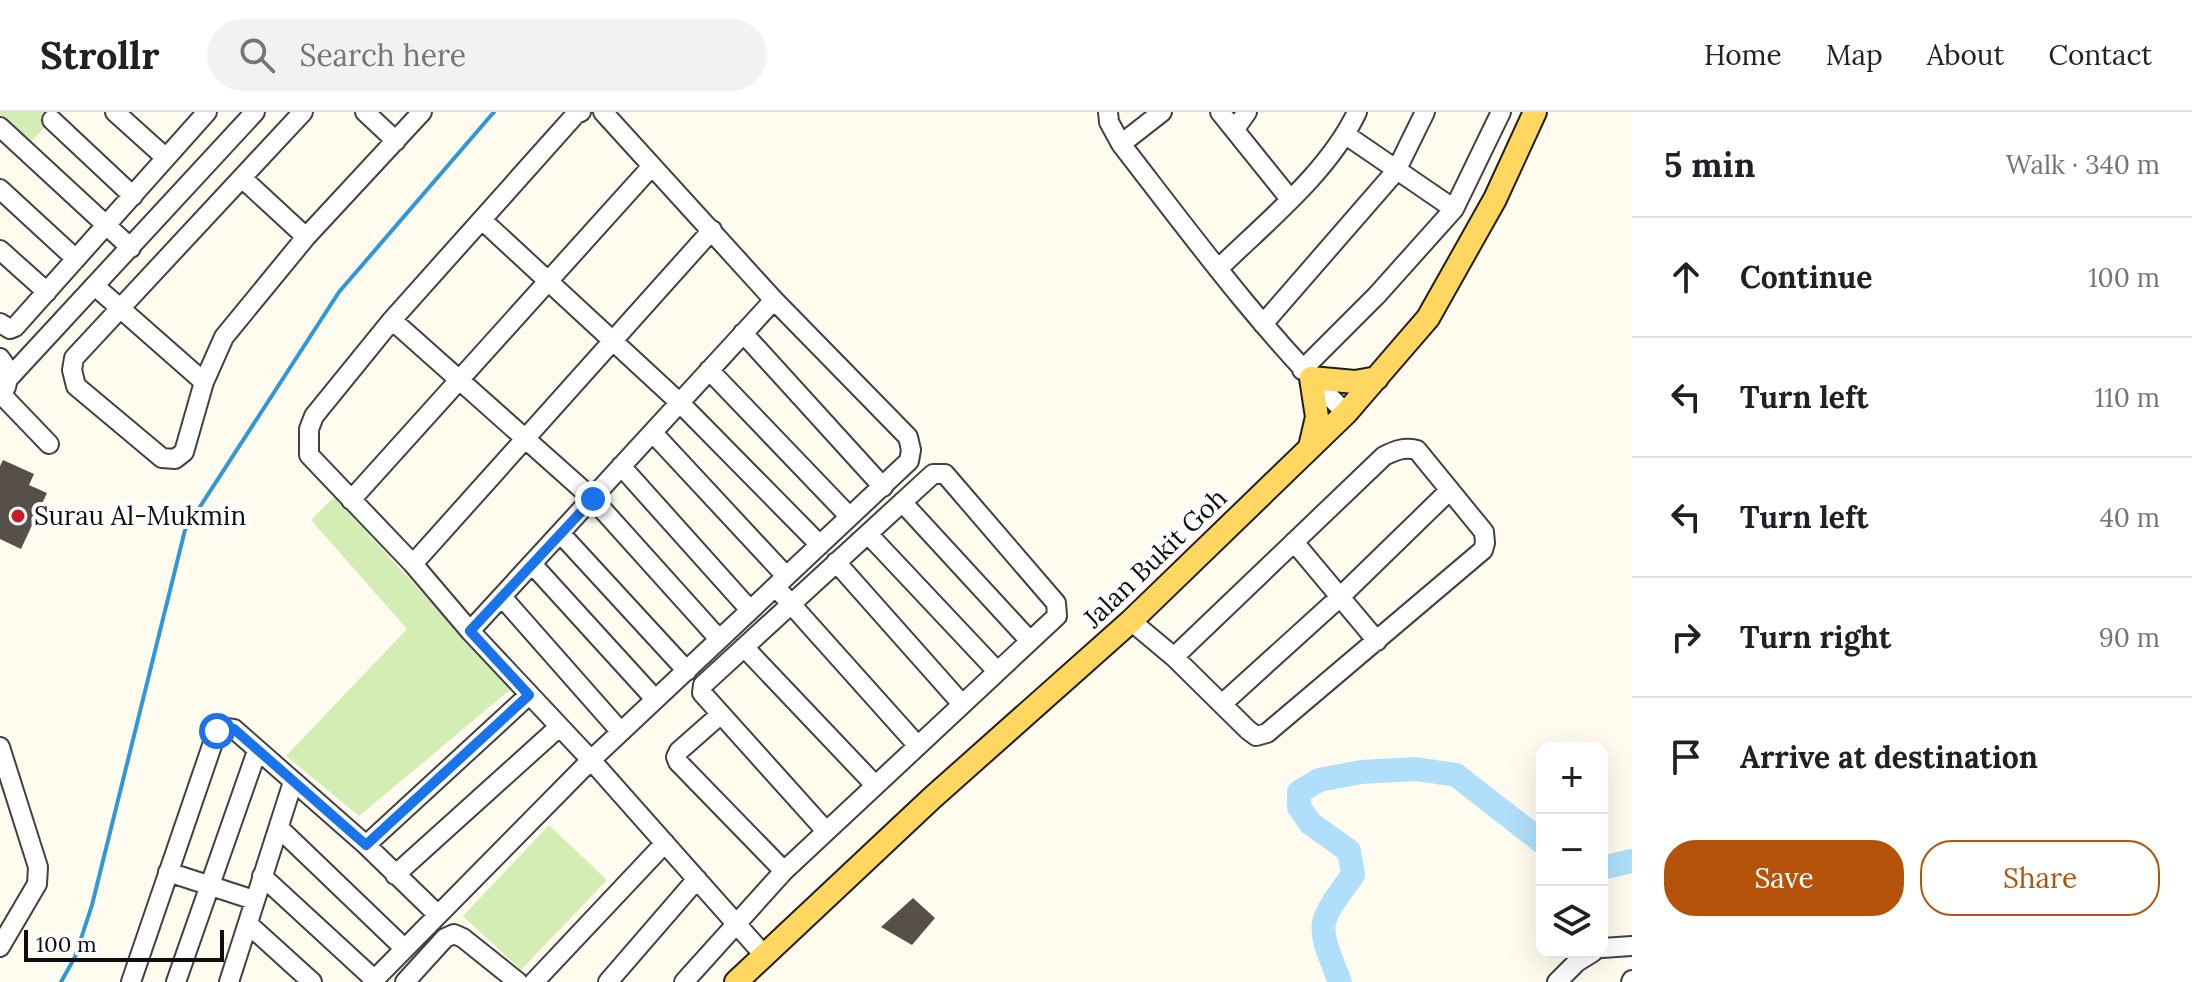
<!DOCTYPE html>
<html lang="en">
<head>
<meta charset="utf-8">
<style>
	:root { --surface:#fff; --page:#f2f2f2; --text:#202124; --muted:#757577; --line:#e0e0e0; --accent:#b45309 }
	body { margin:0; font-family:Lora,serif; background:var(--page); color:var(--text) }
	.controls { position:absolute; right:24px; bottom:24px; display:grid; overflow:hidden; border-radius:16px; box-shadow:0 8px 32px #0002 }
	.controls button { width:72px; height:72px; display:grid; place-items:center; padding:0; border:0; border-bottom:2px solid var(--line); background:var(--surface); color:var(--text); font:40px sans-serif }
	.scale { position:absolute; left:24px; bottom:20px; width:200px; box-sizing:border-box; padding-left:8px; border:4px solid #0e0e0e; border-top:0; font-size:22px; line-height:28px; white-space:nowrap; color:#0e0e0e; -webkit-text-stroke:6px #fff; paint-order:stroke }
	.stop { position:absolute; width:24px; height:24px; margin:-18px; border:6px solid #1a73e8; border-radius:50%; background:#fff }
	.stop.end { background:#1a73e8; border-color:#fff; box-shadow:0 2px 8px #0008 }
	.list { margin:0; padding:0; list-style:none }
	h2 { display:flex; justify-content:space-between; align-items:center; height:104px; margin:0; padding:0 32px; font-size:34px }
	h2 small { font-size:26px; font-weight:400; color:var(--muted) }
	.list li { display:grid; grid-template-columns:52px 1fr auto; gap:24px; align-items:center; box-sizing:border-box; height:120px; padding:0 32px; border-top:2px solid var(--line) }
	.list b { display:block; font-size:30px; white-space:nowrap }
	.list em { font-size:26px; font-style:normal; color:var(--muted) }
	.actions { display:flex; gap:16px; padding:24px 32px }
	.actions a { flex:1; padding:18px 0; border:2px solid var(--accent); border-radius:32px; text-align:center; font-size:28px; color:var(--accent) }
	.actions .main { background:var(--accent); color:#fff }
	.icon { flex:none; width:44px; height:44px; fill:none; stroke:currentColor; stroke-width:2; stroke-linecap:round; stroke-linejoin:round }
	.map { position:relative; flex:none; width:1632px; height:870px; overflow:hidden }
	header { display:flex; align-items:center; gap:48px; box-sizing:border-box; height:112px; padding:0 40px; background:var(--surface); border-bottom:2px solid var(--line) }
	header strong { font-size:38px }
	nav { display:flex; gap:44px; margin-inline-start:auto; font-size:28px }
	.search { width:560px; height:72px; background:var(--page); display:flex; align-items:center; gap:20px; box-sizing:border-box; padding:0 28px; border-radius:44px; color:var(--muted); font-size:30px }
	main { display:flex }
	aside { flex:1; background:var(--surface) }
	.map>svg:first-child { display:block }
	.green { fill:#d3edb5 }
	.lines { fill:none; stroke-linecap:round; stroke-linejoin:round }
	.stream { stroke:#3097d8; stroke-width:4 }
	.river { stroke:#afdffb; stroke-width:24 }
	.building { fill:#574f49 }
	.minor-casing { stroke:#414141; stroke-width:22 }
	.major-casing { stroke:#1f1f1f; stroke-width:26 }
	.minor { stroke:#fff; stroke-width:18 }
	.major { stroke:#ffd65f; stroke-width:22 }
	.route { stroke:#1a73e8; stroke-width:10 }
	.poi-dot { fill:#c91a25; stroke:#fff; stroke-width:3 }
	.labels { text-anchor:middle; stroke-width:8; stroke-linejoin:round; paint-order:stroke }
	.poi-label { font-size:26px; fill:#0e0e0e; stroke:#fff; text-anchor:start }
	.street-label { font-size:26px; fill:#0e0e0e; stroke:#fff }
</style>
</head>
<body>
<header>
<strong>Strollr</strong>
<div class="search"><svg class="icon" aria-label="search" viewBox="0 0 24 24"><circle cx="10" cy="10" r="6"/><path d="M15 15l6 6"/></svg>Search here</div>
<nav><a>Home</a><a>Map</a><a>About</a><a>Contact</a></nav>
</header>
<main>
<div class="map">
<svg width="1632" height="870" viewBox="0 0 1632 870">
	<rect width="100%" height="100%" fill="#fffcef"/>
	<!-- green -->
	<path class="green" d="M0 0H59L24 37 0 15Z
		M334 385 511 577 359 704 286 644 407 517 311 408Z
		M549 713 607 768 521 858 463 804Z"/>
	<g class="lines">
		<!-- stream -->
		<path class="stream" d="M61 870 75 845 92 793 185 418 339 180 494 0"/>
		<!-- river -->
		<path class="river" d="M1602 756 1632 749
			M1340 870C1317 812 1315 814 1353 763L1349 739 1310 711 1299 695V680L1319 668 1361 660 1416 657 1456 663 1542 730"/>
	</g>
	<!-- building -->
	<path class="building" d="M3 348 34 362 29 373 47 381 21 437 0 427V354Z
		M913 786 935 806 912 833 881 815Z"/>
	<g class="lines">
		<!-- minor casing -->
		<g class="minor-casing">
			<path id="minor" d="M115 0 166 46
				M303 0 74 246 72 258 76 274 162 346 175 347 184 340 204 270 224 225 306 125 422 0
				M365 0 396 29
				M581 0 576 2 392 208 314 304 309 317V343L413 452 470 519 591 648 763 842
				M1108 0 1109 10 1121 32C1193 125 1262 219 1346 301
				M1220 0 1290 87
				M52 8 133 84
				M0 15 131 136
				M1235 17 1247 0
				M1346 23 1454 97
				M1121 32 1162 0
				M242 66 306 125
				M0 77 76 147
				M482 108 680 291 820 433
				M0 138 47 180
				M1218 157C1265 111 1329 60 1357 0
				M96 175 204 270
				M392 208 593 387 719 527
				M0 211 10 217 15 215 207 0
				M1263 212 1396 59 1425 0
				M743 221 883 375
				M0 246C8 256 10 262 6 275
				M709 258 849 404
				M1302 258 1377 183 1454 97 1501 0
				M9 266 255 0
				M1 282 49 332
				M653 321 786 464
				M621 354 750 498
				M351 388 652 54
				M902 390 1030 529
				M560 421 687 559
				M868 422 997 559
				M1294 430 1377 529
				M836 450 962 592
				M413 452 712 118
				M532 452 655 587
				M782 482 918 634
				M502 485 621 620
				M1131 509 1174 545 1248 618 1256 624 1267 621 1483 438 1485 431 1484 420 1417 338C1404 335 1396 338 1384 344L1174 545
				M470 519 774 188
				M744 535 875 673
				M1222 592 1340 485 1450 378
				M721 602 679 639 676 645 678 650 784 759
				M0 635 38 755 37 772 0 835
				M279 716 404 836
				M366 733 529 583
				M168 760 254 788
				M395 763 559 615
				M262 764 374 867
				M248 812 312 870
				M1602 836 1632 834
				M131 870 217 619 225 616 234 617 366 733 437 802
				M176 870 257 639
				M229 870 293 670
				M372 870 591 648 909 349 911 338 908 325 774 188 603 0
				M405 870 445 826 454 822 463 826 518 870
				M534 870 665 731
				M608 870 697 767
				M684 870 784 759 1057 504 1056 491 945 362H933L703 573 702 581 826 719
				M1557 870 1577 850 1593 840
				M1631 870 1632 868"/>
		</g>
		<!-- major casing -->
		<g class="major-casing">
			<path id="major" d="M1310 335 1317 305 1311 266 1355 270 1377 266
				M736 870 932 686 1131 509 1346 301 1428 206 1495 87 1535 0"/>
		</g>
		<!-- minor -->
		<use href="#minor" class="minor"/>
		<!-- major -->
		<use href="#major" class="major"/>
	</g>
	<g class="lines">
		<!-- route -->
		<path class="route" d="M217 619 225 616 234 617 366 733 529 583 470 519 593 387"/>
	</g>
	<!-- markers -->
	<circle class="poi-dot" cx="18" cy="404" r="8"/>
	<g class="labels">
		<!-- poi labels -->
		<g class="poi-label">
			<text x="34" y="413">Surau Al-Mukmin</text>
		</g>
		<!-- street labels -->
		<g class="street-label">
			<text transform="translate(1155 446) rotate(-44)" y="9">Jalan Bukit Goh</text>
		</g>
	</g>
</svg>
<div class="controls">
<button>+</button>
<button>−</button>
<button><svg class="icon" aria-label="layers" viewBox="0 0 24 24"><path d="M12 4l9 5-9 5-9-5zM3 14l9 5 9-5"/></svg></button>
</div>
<div class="scale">100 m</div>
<div class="stop" style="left:217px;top:619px"></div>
<div class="stop end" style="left:593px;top:387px"></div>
</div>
<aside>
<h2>5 min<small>Walk · 340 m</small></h2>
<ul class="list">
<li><svg class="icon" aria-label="ahead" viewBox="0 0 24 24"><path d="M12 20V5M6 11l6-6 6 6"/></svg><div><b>Continue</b></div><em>100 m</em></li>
<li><svg class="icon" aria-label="left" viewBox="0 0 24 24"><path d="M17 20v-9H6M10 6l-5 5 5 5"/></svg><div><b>Turn left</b></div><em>110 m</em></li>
<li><svg class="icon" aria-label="left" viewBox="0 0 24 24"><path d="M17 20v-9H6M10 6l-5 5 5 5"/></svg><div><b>Turn left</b></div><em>40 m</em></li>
<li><svg class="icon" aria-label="right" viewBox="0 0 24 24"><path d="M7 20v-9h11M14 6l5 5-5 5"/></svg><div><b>Turn right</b></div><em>90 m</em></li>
<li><svg class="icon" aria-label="arrive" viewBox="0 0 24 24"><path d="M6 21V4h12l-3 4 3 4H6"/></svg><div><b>Arrive at destination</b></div></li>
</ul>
<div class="actions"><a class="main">Save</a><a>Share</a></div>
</aside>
</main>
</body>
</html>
